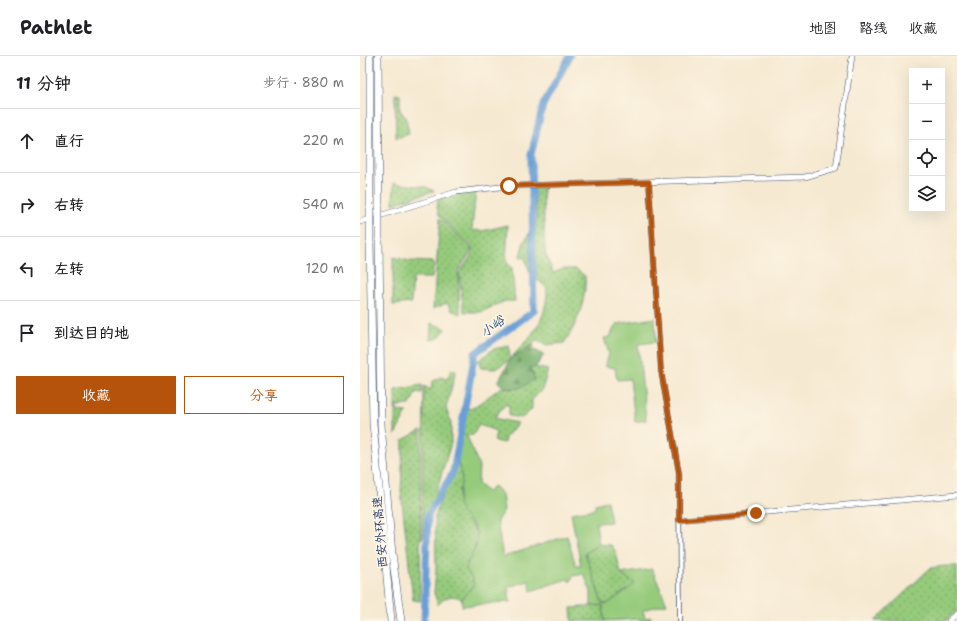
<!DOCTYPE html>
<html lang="zh">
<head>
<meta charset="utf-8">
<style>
	:root { --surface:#fff; --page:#f6f6f6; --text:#202124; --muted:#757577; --line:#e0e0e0; --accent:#b45309 }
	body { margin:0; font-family:"Shantell Sans","LXGW WenKai TC",sans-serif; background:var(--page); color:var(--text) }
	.controls { position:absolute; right:12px; top:12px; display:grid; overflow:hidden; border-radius:0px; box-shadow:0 4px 16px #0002 }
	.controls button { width:36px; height:36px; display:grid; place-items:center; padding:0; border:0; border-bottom:1px solid var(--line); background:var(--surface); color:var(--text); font:20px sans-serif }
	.stop { position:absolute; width:12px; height:12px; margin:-9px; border:3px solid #b45309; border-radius:50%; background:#fff }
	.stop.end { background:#b45309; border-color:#fff; box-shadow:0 1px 4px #0008 }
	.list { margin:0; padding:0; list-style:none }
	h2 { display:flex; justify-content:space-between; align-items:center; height:52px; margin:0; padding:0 16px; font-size:17px }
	h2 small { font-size:13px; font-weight:400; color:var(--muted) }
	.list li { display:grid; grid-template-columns:26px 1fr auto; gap:12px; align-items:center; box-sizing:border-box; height:64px; padding:0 16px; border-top:1px solid var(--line) }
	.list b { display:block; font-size:15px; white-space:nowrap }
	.list em { font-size:13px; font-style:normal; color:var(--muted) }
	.actions { display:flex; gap:8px; padding:12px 16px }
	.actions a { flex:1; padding:9px 0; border:1px solid var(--accent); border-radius:0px; text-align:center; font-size:14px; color:var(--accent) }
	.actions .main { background:var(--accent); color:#fff }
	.icon { flex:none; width:22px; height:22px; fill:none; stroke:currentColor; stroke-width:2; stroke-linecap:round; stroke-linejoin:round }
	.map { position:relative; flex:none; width:597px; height:565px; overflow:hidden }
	header { display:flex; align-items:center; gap:24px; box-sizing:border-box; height:56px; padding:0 20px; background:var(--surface); border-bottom:1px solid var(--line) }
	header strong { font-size:19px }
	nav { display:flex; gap:22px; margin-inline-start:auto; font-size:14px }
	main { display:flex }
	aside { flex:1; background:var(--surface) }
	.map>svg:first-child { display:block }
	.grass { fill:url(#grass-dots); stroke:#587d6d }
	.forest { fill:url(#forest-firs); stroke:#4a6f65 }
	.garden { fill:#96cb7c; stroke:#587d6d }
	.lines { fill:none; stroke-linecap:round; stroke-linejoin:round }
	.river { stroke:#699fd6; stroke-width:7 }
	.minor-casing { stroke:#3c4b6f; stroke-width:5.5 }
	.tertiary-casing { stroke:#3c4b6f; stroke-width:6 }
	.motorway-casing { stroke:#3c4b6f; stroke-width:8 }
	.minor { stroke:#fff; stroke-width:4 }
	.tertiary { stroke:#fff; stroke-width:5 }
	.motorway { stroke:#fff; stroke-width:7 }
	.motorway-bridge-casing { stroke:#3c4b6f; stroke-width:8; stroke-linecap:butt }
	.motorway-bridge { stroke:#fff; stroke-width:7 }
	.route { stroke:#b45309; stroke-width:5 }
	.labels { text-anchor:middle; stroke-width:3.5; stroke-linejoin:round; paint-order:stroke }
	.street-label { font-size:12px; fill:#1b2f5e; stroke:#fcf5e5 }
	.water-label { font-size:13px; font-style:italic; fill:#365688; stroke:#fcf5e5 }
</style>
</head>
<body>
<header>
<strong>Pathlet</strong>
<nav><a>地图</a><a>路线</a><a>收藏</a></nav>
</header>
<main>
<aside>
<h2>11 分钟<small>步行 · 880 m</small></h2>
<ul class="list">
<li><svg class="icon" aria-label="ahead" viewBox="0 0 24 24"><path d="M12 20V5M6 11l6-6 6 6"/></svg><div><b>直行</b></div><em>220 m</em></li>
<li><svg class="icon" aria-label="right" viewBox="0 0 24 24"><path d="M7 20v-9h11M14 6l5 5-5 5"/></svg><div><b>右转</b></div><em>540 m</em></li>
<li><svg class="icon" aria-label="left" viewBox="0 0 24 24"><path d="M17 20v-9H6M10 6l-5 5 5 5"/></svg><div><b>左转</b></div><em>120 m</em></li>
<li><svg class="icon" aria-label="arrive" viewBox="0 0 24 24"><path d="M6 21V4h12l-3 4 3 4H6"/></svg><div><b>到达目的地</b></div></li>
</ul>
<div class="actions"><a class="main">收藏</a><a>分享</a></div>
</aside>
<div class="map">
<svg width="597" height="565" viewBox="0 0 597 565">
	<defs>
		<pattern id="grass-dots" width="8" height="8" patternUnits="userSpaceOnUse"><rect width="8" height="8" fill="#96cb7c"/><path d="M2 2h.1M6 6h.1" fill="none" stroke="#7aa569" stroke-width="1.8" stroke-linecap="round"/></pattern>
		<pattern id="forest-firs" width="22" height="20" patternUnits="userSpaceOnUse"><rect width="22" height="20" fill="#78af6c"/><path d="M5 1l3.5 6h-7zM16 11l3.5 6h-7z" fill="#628f5c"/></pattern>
	</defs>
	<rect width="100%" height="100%" fill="#fcf5e5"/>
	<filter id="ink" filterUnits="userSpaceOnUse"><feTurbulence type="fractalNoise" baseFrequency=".025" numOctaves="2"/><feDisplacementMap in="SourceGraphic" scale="8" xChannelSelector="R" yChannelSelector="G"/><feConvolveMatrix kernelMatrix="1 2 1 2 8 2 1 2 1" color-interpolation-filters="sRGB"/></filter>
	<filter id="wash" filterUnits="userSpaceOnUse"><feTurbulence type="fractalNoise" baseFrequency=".012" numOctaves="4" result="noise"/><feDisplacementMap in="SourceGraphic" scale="16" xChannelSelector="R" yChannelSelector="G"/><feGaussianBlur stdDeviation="0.9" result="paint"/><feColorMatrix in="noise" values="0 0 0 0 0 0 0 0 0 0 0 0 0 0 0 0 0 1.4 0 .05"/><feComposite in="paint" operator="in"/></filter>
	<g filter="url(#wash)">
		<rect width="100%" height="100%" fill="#f6e9d1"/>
		<!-- grass -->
		<path class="grass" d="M35 38 40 39V54L46 62 49 78 36 82Z
			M34 127 66 131 74 135 33 148Z
			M174 132H183L185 196 193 217 203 213H216L225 220C227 243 217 269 204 287L187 289 176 284 167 292 151 302C172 278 187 266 187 232L170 217 165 202 160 201 163 188 177 164Z
			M116 133 112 174 122 175 148 169 146 205 152 212 155 245H145L121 256H104L99 218 112 198V191L79 159 77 152 78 142Z
			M80 162 110 191 111 195 98 216 100 258 91 254 87 247 73 253Z
			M33 201 50 205 74 206 72 222H53L51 247 33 249Z
			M71 267 86 273 77 283 70 284Z
			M149 290 150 304 135 313 121 312 118 305 133 293Z
			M170 310 188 314 182 334 172 344V353L162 362 149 360V349H145L134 362 158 367 145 382 144 387 134 385 136 375 119 369 113 379 107 380 100 378 102 350 111 353 142 331 152 333 172 318Z
			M92 313 96 315 86 352 91 367V387L62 483 64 330 71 334 72 326 80 321 87 323Z
			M62 329V337L56 336 50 349 37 350V355L47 356 35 379V334Z
			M61 374 60 545 53 544 41 437 43 384Z
			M96 397C98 405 101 414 102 422 103 428 98 434 99 440 101 472 132 468 107 508L114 529 102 543C92 538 85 540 78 549L74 537 76 513 75 461Z
			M239 488 251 489 256 496 261 518 276 528 247 548 242 547 225 497Z
			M585 510H597V555L586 565H515L570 512Z
			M243 549 245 565H212L211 552Z"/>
		<!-- forest -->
		<path class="forest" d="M174 288 173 293 184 299 175 312 170 311 175 323C164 331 149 339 138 326L151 302Z"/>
		<!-- garden -->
		<path class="garden" d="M295 262 296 286 278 288 286 364 275 366 270 323 257 324 255 312 245 310 249 298 244 282 250 281 256 268Z
			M100 378 107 380 119 410 118 428 128 436 134 430 142 438 144 454 137 465 143 501 207 480 216 510H221L211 457 235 453V448L247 445 251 466 236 467 239 488 225 497 242 547 247 548 275 528 261 518 292 513 307 548 283 554 285 562 291 561V565H281V563L245 565 243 549 231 550V536L224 518 213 520 210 526 207 523 171 535 169 525 148 531 150 546 102 550V543L114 529 113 523 106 514 107 508 116 491 117 477 114 470 101 456 98 447 102 422 96 396Z"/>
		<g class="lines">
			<!-- river -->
			<path class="river" d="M64 565 68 459 93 416 115 297 174 255 171 99 183 49 210 0"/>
		</g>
	</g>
	<g filter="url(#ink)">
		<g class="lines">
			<!-- minor casing -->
			<g class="minor-casing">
				<path id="minor" d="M289 127 301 315 319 417 320 565"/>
			</g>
			<!-- tertiary casing -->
			<g class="tertiary-casing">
				<path id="tertiary" d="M0 166 96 136 149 130 445 121 476 112 492 0
					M319 464 597 439
					M589 565 597 558"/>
			</g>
			<!-- motorway casing -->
			<g class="motorway-casing">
				<path id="motorway" d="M10 0V152
					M18 0 19 150
					M19 183 21 369 32 498 41 565
					M10 186 13 367 31 565"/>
			</g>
			<!-- minor -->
			<use href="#minor" class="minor"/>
			<!-- tertiary -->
			<use href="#tertiary" class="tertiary"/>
			<!-- motorway -->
			<use href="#motorway" class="motorway"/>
			<!-- motorway-bridge casing -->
			<g class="motorway-bridge-casing">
				<path id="motorway-bridge" d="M19 150V183
					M10 152V186"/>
			</g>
			<!-- motorway-bridge -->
			<use href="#motorway-bridge" class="motorway-bridge"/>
		</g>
	</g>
	<g class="lines" filter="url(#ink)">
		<!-- route -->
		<path class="route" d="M149 130 289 126 301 315 319 417V464L396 457"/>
	</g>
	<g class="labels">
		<!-- street labels -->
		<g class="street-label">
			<text transform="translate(20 476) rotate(-95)" y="4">西安外环高速</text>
		</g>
		<!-- water labels -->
		<g class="water-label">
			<text transform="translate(132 270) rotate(-36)" y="5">小峪</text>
		</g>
	</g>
</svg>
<div class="controls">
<button>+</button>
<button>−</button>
<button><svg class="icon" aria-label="locate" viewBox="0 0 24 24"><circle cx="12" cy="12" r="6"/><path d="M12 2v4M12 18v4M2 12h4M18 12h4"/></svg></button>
<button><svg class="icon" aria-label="layers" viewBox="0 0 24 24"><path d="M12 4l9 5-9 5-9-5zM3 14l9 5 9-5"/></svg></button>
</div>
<div class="stop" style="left:149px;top:130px"></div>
<div class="stop end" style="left:396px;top:457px"></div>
</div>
</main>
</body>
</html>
